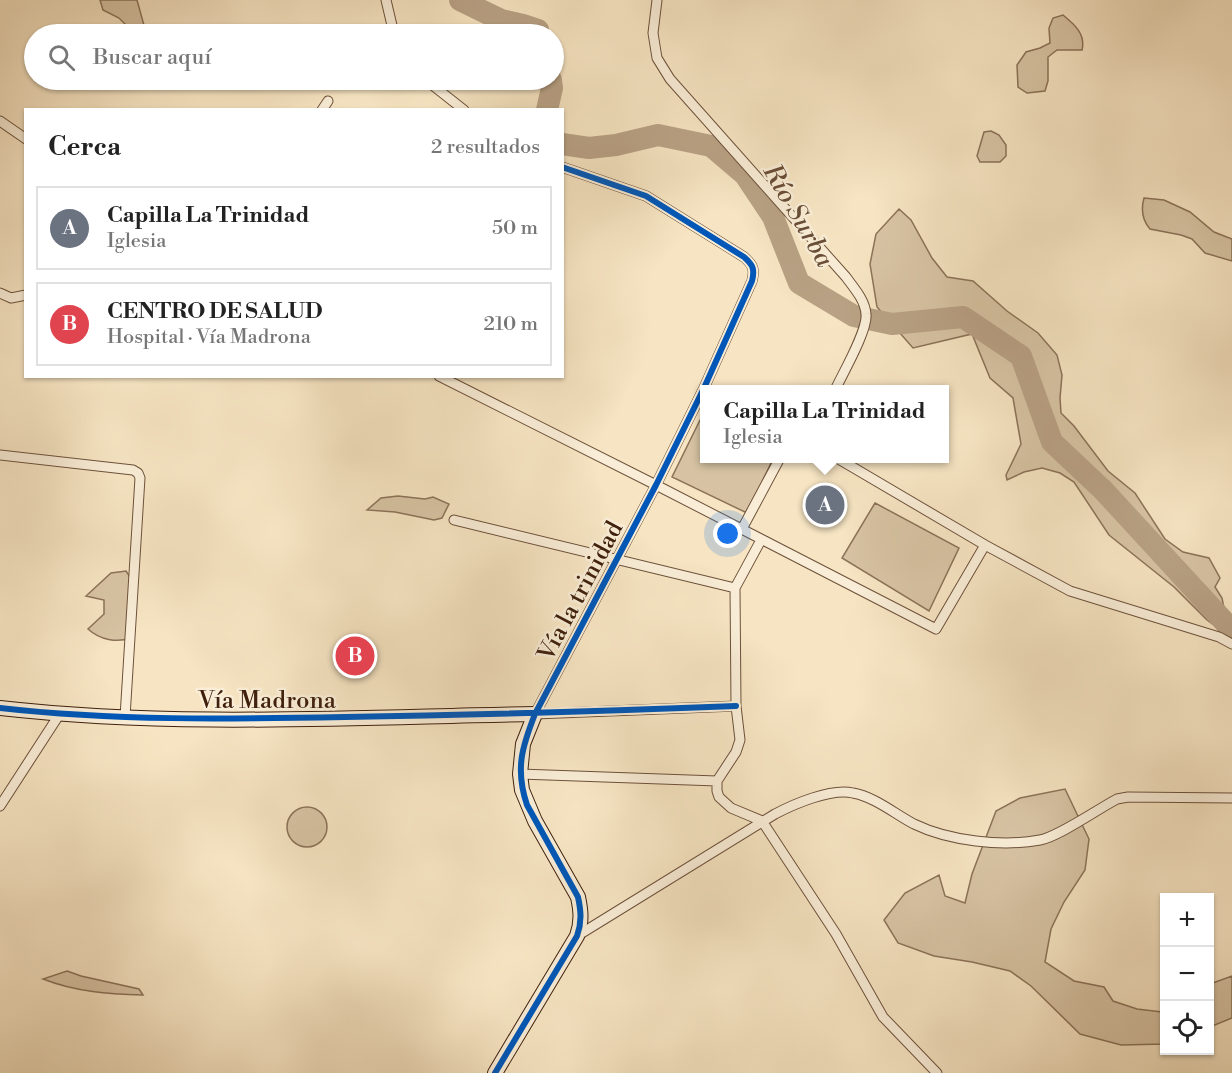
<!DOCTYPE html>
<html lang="es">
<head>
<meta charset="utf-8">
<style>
	:root { --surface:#fff; --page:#f2f2f2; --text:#222; --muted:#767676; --line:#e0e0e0; --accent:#ea580c }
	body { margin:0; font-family:"Libre Bodoni",serif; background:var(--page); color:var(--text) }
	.controls { position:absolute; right:18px; bottom:18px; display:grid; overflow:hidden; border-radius:0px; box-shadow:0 2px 4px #0004 }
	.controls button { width:54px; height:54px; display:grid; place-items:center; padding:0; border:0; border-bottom:2px solid var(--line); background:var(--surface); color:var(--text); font:30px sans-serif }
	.you { position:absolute; left:728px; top:534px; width:21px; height:21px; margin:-15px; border:4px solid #fff; border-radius:50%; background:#1a73e8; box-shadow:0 0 0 9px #1a73e833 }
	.badge { display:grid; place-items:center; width:39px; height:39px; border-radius:50%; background:var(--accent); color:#fff; font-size:20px; font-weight:700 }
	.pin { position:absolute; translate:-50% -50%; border:3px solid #fff; box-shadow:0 2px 6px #0006 }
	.popup { position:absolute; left:700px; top:385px; width:249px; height:78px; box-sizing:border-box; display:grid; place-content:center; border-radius:0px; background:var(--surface); filter:drop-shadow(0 2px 4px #0005); font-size:20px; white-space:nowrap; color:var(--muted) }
	.popup b { font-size:22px; color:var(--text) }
	.popup::after { content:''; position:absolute; left:50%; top:100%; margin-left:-12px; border:12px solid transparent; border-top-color:var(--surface) }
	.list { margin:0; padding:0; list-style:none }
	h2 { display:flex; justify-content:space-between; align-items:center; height:78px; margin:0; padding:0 24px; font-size:26px }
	h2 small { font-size:20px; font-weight:400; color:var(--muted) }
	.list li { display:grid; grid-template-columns:39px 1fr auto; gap:18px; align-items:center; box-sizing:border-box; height:84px; margin:0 12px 12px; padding:0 12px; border:2px solid var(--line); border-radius:0px }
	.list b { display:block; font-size:22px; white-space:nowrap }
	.list p { margin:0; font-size:20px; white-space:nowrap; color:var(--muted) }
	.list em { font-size:20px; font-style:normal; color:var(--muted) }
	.icon { flex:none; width:33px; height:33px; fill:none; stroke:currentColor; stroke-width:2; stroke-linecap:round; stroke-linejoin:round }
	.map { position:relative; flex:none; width:1232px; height:1073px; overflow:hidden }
	.search { position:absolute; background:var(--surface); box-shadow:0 2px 4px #0004; left:24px; top:24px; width:540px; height:66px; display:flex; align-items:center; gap:15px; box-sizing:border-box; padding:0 21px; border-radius:33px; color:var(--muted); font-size:22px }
	.panel { position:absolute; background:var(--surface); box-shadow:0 2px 4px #0004; left:24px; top:108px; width:540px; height:270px; border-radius:0px }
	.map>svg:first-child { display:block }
	.green { fill:#d7c3a3; stroke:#8b7258; stroke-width:1.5 }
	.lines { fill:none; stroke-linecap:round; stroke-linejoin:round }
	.river { stroke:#b8a184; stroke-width:22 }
	.street-casing { stroke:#6d513a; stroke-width:11 }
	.secondary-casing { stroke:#3f200c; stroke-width:16 }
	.street { stroke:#f9edd7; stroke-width:9 }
	.secondary { stroke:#f9edd7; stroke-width:14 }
	.cycleway-casing { stroke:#f9edd7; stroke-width:10 }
	.cycleway { stroke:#0057b8; stroke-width:6 }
	.labels { text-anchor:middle; stroke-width:5; stroke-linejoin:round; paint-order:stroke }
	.street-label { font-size:24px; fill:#3f200c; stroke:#f9edd7 }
	.water-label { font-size:26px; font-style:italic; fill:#694d36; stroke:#f9edd7 }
</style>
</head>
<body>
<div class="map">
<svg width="1232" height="1073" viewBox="0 0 1232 1073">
	<rect width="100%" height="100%" fill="#f6e4c2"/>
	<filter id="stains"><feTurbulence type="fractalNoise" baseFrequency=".00333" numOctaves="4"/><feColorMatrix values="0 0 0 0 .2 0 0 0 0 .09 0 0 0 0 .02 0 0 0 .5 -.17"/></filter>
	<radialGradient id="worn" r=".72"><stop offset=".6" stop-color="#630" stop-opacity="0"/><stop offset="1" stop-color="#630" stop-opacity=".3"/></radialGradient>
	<!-- green -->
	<path class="green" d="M100 0H137L145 29 133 32 119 18 103 10Z
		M1063 15C1074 24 1086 34 1082 50H1057L1048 57V81L1045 91 1027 93 1018 87 1017 65 1026 52 1040 48 1050 43 1049 28 1053 18Z
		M991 131 999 135 1006 145V156L1000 162H980L977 156 984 132Z
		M1144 198 1164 200 1190 212 1214 232 1232 239V261L1205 253 1192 239 1181 235 1150 229C1142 220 1141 209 1144 198Z
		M899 209 911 220 932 258 947 277 973 281 1007 311 1038 333 1057 355 1062 375 1060 398 1061 413 1074 426 1108 471 1135 493 1165 539 1183 552 1209 558 1220 578 1215 587 1222 598 1225 613 1232 615V638L1207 620 1174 587 1109 535 1074 482 1060 473 1042 468 1024 472 1007 480 1006 475 1021 444 1013 398 990 378 972 334 913 348 877 307 870 264 876 234Z
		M705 410V458L773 459 747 513 672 477Z
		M398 496 425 499 433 497 449 504 442 518 434 520 395 512 367 510 381 498Z
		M875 503 959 548 929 611 842 558Z
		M126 571 134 583 131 638C117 643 100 640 88 629L104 614V600L86 596 111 573Z
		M1065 789 1089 839 1085 870 1064 902 1051 929 1045 962 1074 981 1104 987 1113 1001 1137 1009 1162 1012 1164 1010V1044L1121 1045 1080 1034 1031 986 1010 971 972 962 934 956 898 943 884 920 905 893 939 875 945 896 965 903 972 874 996 811 1020 798Z
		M287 827a20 20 0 1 1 40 0a20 20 0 1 1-40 0Z
		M67 971 81 976 139 989 143 995C109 994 76 992 43 979Z
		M1232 976V1018L1210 1027V984Z"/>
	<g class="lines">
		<!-- river -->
		<path class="river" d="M460 0 501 20 523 25 538 30 539 34
			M547 110 552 88 551 80
			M562 144 589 148 616 145 658 135 711 146 745 175 773 217 799 283 854 316 892 324 963 317 1021 356 1052 442 1103 490 1232 630"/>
		<!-- street casing -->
		<g class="street-casing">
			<path id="street" d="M386 0 394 34
				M657 0 653 33 657 58 670 79 846 277C854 288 865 300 866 314 868 330 843 373 835 390
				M426 80 464 110
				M322 110 328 101
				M0 121 26 139
				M562 167 646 196 744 257C753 265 755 269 752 281L704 388 656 485 535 714 736 706
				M0 293 11 298 26 295
				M439 376 656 485 936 629 985 545
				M0 455 133 470 138 473 140 478 125 717
				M837 458 985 545 1070 591 1219 637 1232 644
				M454 520 735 588
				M742 529 780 458
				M761 540 735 588 736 706 740 740 736 752 717 781V791L719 797 731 808 762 821 836 934 883 1017 937 1073
				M520 774 717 781
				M0 806 59 715
				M577 936 775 814C794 804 831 788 853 793 875 797 895 814 914 824 949 841 1002 847 1040 840 1058 837 1098 809 1117 799L1128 797 1232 798"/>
		</g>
		<!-- secondary casing -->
		<g class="secondary-casing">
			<path id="secondary" d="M0 708C175 728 359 717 535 714L523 744 520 774 522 790 535 821 578 897C581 911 582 922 577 936L495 1073"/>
		</g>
		<!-- street -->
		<use href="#street" class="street"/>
		<!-- secondary -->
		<use href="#secondary" class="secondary"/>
		<!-- cycleway casing -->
		<g class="cycleway-casing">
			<path id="cycleway" d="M0 708C114 721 230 719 345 717 476 715 606 711 736 706
				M495 1073 577 936C582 922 581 911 578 897L527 805C515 769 522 747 535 714L656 485 704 388 752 281C755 269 753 265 744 257L646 196 562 167"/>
		</g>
		<!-- cycleway -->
		<use href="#cycleway" class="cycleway"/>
	</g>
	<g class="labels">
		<!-- street labels -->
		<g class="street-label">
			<text transform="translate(580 591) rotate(-62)" y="8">Vía la trinidad</text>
			<text x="267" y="708">Vía Madrona</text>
		</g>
		<!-- water labels -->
		<g class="water-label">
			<text transform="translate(799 215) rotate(60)" y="9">Río Surba</text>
		</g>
	</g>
	<rect width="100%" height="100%" filter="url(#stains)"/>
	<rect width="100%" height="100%" fill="url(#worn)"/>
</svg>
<div class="controls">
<button>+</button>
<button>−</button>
<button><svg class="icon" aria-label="locate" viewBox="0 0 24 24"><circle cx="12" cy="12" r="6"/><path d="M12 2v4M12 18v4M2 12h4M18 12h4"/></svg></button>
</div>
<div class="you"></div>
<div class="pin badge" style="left:825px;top:505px;background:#6b7280">A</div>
<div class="popup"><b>Capilla La Trinidad</b>Iglesia</div>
<div class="pin badge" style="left:355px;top:656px;background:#e0444e">B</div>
<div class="search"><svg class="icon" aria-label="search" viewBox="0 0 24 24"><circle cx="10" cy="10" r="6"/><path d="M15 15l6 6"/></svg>Buscar aquí</div>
<section class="panel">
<h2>Cerca<small>2 resultados</small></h2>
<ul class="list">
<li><span class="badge" style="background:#6b7280">A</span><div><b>Capilla La Trinidad</b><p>Iglesia</p></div><em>50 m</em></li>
<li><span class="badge" style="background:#e0444e">B</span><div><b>CENTRO DE SALUD</b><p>Hospital · Vía Madrona</p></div><em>210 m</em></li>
</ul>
</section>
</div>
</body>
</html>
